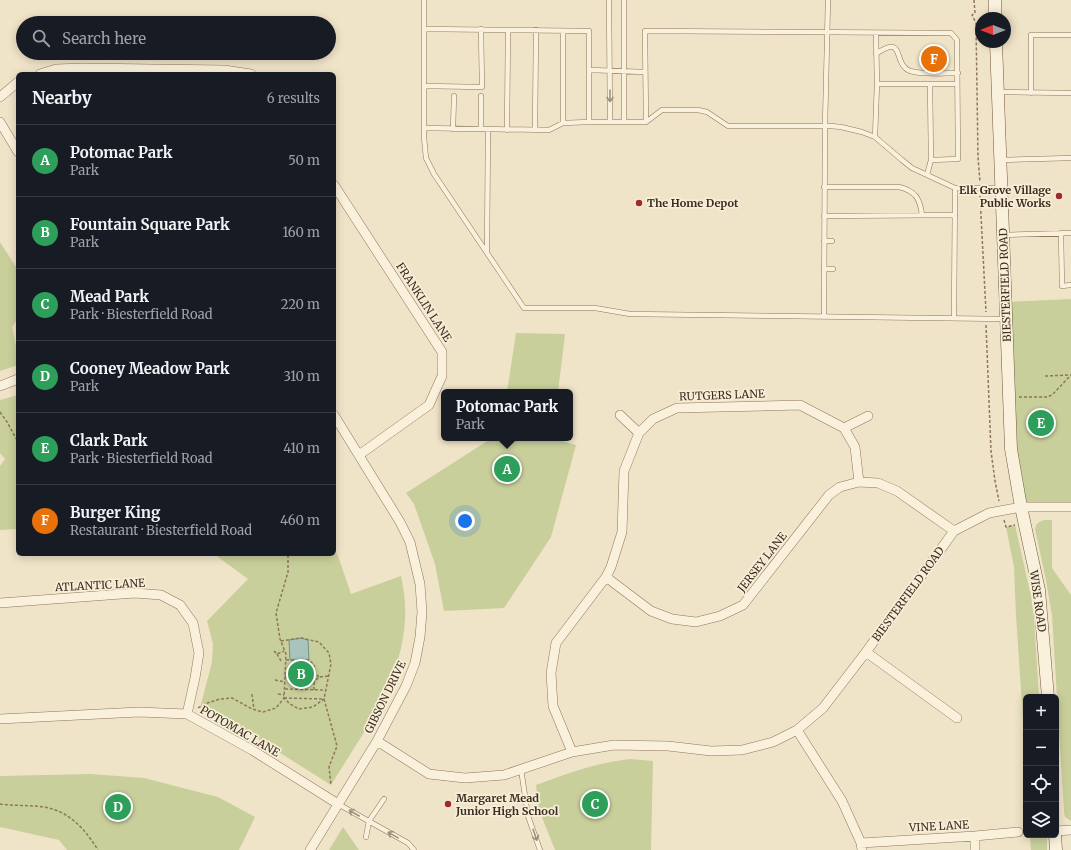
<!DOCTYPE html>
<html lang="en">
<head>
<meta charset="utf-8">
<style>
	:root { --surface:#171b24; --page:#242831; --text:#f1f3f6; --muted:#9ea1a6; --line:#363941; --accent:#7c3aed }
	body { margin:0; font-family:Merriweather,serif; background:var(--page); color:var(--text) }
	.controls { position:absolute; right:12px; bottom:12px; display:grid; overflow:hidden; border-radius:6px; box-shadow:0 2px 10px #0003 }
	.controls button { width:36px; height:36px; display:grid; place-items:center; padding:0; border:0; border-bottom:1px solid var(--line); background:var(--surface); color:var(--text); font:20px sans-serif }
	.compass { position:absolute; left:975px; top:12px; width:36px; height:36px; border-radius:50%; background:var(--surface); box-shadow:0 2px 10px #0003; rotate:270deg }
	.you { position:absolute; left:465px; top:521px; width:14px; height:14px; margin:-10px; border:3px solid #fff; border-radius:50%; background:#1a73e8; box-shadow:0 0 0 6px #1a73e833 }
	.badge { display:grid; place-items:center; width:26px; height:26px; border-radius:50%; background:var(--accent); color:#fff; font-size:13px; font-weight:700 }
	.pin { position:absolute; translate:-50% -50%; border:2px solid #fff; box-shadow:0 1px 4px #0006 }
	.popup { position:absolute; left:441px; top:389px; width:132px; height:52px; box-sizing:border-box; display:grid; place-content:center; border-radius:6px; background:var(--surface); filter:drop-shadow(0 1px 3px #0005); font-size:13px; white-space:nowrap; color:var(--muted) }
	.popup b { font-size:15px; color:var(--text) }
	.popup::after { content:''; position:absolute; left:50%; top:100%; margin-left:-8px; border:8px solid transparent; border-top-color:var(--surface) }
	.list { margin:0; padding:0; list-style:none }
	h2 { display:flex; justify-content:space-between; align-items:center; height:52px; margin:0; padding:0 16px; font-size:17px }
	h2 small { font-size:13px; font-weight:400; color:var(--muted) }
	.list li { display:grid; grid-template-columns:26px 1fr auto; gap:12px; align-items:center; box-sizing:border-box; height:72px; padding:0 16px; border-top:1px solid var(--line) }
	.list b { display:block; font-size:15px; white-space:nowrap }
	.list p { margin:0; font-size:13px; white-space:nowrap; color:var(--muted) }
	.list em { font-size:13px; font-style:normal; color:var(--muted) }
	.icon { flex:none; width:22px; height:22px; fill:none; stroke:currentColor; stroke-width:2; stroke-linecap:round; stroke-linejoin:round }
	.map { position:relative; flex:none; width:1071px; height:850px; overflow:hidden }
	.search { position:absolute; background:var(--surface); box-shadow:0 2px 10px #0003; left:16px; top:16px; width:320px; height:44px; display:flex; align-items:center; gap:10px; box-sizing:border-box; padding:0 14px; border-radius:22px; color:var(--muted); font-size:15px }
	.panel { position:absolute; background:var(--surface); box-shadow:0 2px 10px #0003; left:16px; top:72px; width:320px; height:484px; border-radius:6px }
	.map>svg:first-child { display:block }
	.green { fill:#c9cf9b }
	.water { fill:#a9c4bc; stroke:#6f938a }
	.lines { fill:none; stroke-linecap:round; stroke-linejoin:round }
	.lane-casing { stroke:#8d765c; stroke-width:5.5 }
	.street-casing { stroke:#8d765c; stroke-width:10 }
	.secondary-casing { stroke:#6f573f; stroke-width:13 }
	.path { stroke:#8d765c; stroke-width:1.5; stroke-dasharray:3 2; stroke-linecap:butt }
	.lane { stroke:#faf1dc; stroke-width:4.5 }
	.street { stroke:#faf1dc; stroke-width:9 }
	.secondary { stroke:#faf1dc; stroke-width:12 }
	.oneway { stroke:#9c907e }
	.poi-dot { fill:#9e2a2b; stroke:#f7eed8; stroke-width:1.5 }
	.labels { text-anchor:middle; stroke-width:3.5; stroke-linejoin:round; paint-order:stroke }
	.poi-label { font-size:11px; font-weight:bold; fill:#3d2e20; stroke:#f7eed8; text-anchor:start }
	.street-label { font-size:11px; fill:#3d2e20; stroke:#f7eed8 }
</style>
</head>
<body>
<div class="map">
<svg width="1071" height="850" viewBox="0 0 1071 850">
	<rect width="100%" height="100%" fill="#f0e4c8"/>
	<!-- green -->
	<path class="green" d="M0 242 18 270V318L12 327 18 355V365L0 371Z
		M1071 299V507H1021L1006 302Z
		M516 333 565 334 558 392H507Z
		M18 395V529L0 530V466L5 459 0 453V400Z
		M492 438H551L576 445 551 537 504 608 444 611 435 564 414 504 406 493Z
		M1044 520H1052V568L1071 595V821L1065 817 1064 812 1052 616 1046 580 1035 529C1036 523 1039 522 1044 520Z
		M1015 525 1031 596 1034 618 1039 697H1026V764L1016 616 1014 567 1006 527Z
		M334 549 338 556 351 594 401 576C404 590 406 604 405 619 402 682 363 733 331 785L215 712 200 708 212 662 213 644 207 621 248 579 214 554H334Z
		M630 759 653 761 651 850H555L539 810 536 785C569 773 595 763 630 759Z
		M91 774 144 778 218 797 255 817 239 850H67L59 840 0 827V776Z
		M343 827 359 850H329Z
		M1030 835H1047V850H1031Z"/>
	<!-- water -->
	<path class="water" d="M301 638 308 640 309 660H290L289 640Z"/>
	<g class="lines">
		<!-- lane casing -->
		<g class="lane-casing">
			<path id="lane" d="M424 0V137L426 158 434 174 524 308H595L630 314 1005 319
				M609 0 610 121
				M424 29 589 31V122
				M563 31V123
				M876 33 877 84
				M876 54C906 33 892 64 910 71 923 75 944 73 958 73
				M590 70 645 72
				M424 86 482 87 481 29
				M998 92 1071 93
				M1031 93V35H1071
				M481 96V129
				M624 122V0
				M646 122 645 31 951 33 957 40 958 159 931 160 927 175
				M424 128 549 130 563 123 589 122H646L662 110H698L707 112 728 126H831L841 127 862 132 875 137 902 160 912 168 955 188H1000
				M453 129 454 96
				M507 130 508 30
				M535 130 536 30
				M875 137 877 84H930
				M931 160 930 84H957
				M1001 160 1071 158
				M824 187H899C916 191 920 199 922 215
				M824 216 955 215
				M1061 233 1062 286 1071 285
				M1003 235 1071 233
				M824 241H832
				M487 252 488 129
				M824 269H833
				M824 316 825 126 828 0
				M954 318 955 188
				M521 769 528 816 540 850
				M338 804 408 843 414 850
				M366 837 369 821 384 799"/>
		</g>
		<!-- street casing -->
		<g class="street-casing">
			<path id="street" d="M40 74 56 69 83 68 224 70 251 74
				M0 97 18 82
				M0 122 18 152
				M334 185 442 352V376L429 405 359 455
				M0 386 18 379
				M620 415 639 433
				M844 428 868 416
				M606 577 651 611 672 619 696 622 720 616 743 605 829 495 840 487 859 482
				M0 603 135 593 161 595 180 605 193 623 199 653 195 678 187 714
				M866 652 957 718
				M0 719 139 712 187 714 252 750 338 804
				M797 730 842 801 861 843 862 850
				M377 741 429 774 465 778 504 775 572 752 614 745 668 746 711 751 742 750 773 742 797 730 823 708 866 652 954 531 989 513 1021 507H1071
				M572 752 553 706 551 673 556 643 606 577 611 567 622 532 624 471 639 433 653 419 677 408 800 405 844 428 855 447 859 482 878 483 897 491 954 531
				M1056 831 1071 830
				M975 836V850
				M861 843 975 836 1018 832
				M310 850 377 741 406 686 415 663 420 637 422 612 420 584 410 542 400 522 334 415"/>
		</g>
		<!-- secondary casing -->
		<g class="secondary-casing">
			<path id="secondary" d="M995 0V18
				M996 42 1011 449 1021 507 1039 590 1048 697
				M1055 835 1056 850"/>
		</g>
		<!-- path -->
		<path class="path" d="M974 0 975 13 972 15 976 23 978 157 980 182
			M980 196 986 312
			M986 325 991 451 995 481 999 501
			M1045 376 1071 375
			M1019 397H1047L1052 395 1071 375
			M0 412 7 422 18 442
			M1004 520 1006 527 1015 525
			M281 641 301 638 319 642 329 653 331 664 324 699 313 707 299 709 290 704 284 698
			M274 651 277 654 284 651
			M277 654 281 661
			M286 660H309L314 665V672
			M297 660V671
			M285 676 291 677 298 683 303 677H311L314 682 319 677 329 676
			M291 677 297 671 303 677
			M311 677 314 672 319 677
			M275 680 285 682
			M285 689 325 690
			M314 690V682
			M252 694 254 710
			M278 694 284 695
			M284 698 324 699 337 746 329 767 331 785
			M198 708 204 704 220 699 232 698 252 709 263 712 276 708 284 698 286 654 280 639 276 613 288 572V554
			M0 804C14 806 29 805 44 807 69 811 85 829 98 850"/>
		<!-- lane -->
		<use href="#lane" class="lane"/>
		<!-- street -->
		<use href="#street" class="street"/>
		<!-- secondary -->
		<use href="#secondary" class="secondary"/>
	</g>
	<!-- one-way arrows -->
	<defs><path id="oneway-shaft" d="M-6 0H5M1.5-3L5.5 0L1.5 3" fill="none" stroke-width="1.6" stroke-linecap="round" stroke-linejoin="round"/></defs>
	<g class="oneway">
		<use href="#oneway-shaft" transform="translate(610 96) rotate(90)"/>
		<use href="#oneway-shaft" transform="translate(354 813) rotate(-150)"/>
		<use href="#oneway-shaft" transform="translate(393 835) rotate(-151)"/>
		<use href="#oneway-shaft" transform="translate(535 835) rotate(71)"/>
	</g>
	<!-- markers -->
	<g class="poi-dot">
		<circle cx="1059" cy="196" r="4"/>
		<circle cx="639" cy="203" r="4"/>
		<circle cx="448" cy="804" r="4"/>
	</g>
	<g class="labels">
		<!-- poi labels -->
		<g class="poi-label">
			<text x="1051" y="194" text-anchor="end">Elk Grove Village<tspan x="1051" dy="13">Public Works</tspan></text>
			<text x="647" y="207">The Home Depot</text>
			<text x="456" y="802">Margaret Mead<tspan x="456" dy="13">Junior High School</tspan></text>
		</g>
		<!-- street labels -->
		<g class="street-label">
			<text transform="translate(1005 285) rotate(-92)" y="4">BIESTERFIELD ROAD</text>
			<text transform="translate(424 302) rotate(57)" y="4">FRANKLIN LANE</text>
			<text transform="translate(722 395) rotate(-2)" y="4">RUTGERS LANE</text>
			<text transform="translate(762 562) rotate(-52)" y="4">JERSEY LANE</text>
			<text transform="translate(100 585) rotate(-3)" y="4">ATLANTIC LANE</text>
			<text transform="translate(908 594) rotate(-54)" y="4">BIESTERFIELD ROAD</text>
			<text transform="translate(1038 601) rotate(82)" y="4">WISE ROAD</text>
			<text transform="translate(385 697) rotate(-64)" y="4">GIBSON DRIVE</text>
			<text transform="translate(240 731) rotate(30)" y="4">POTOMAC LANE</text>
			<text transform="translate(939 826) rotate(-3)" y="4">VINE LANE</text>
		</g>
	</g>
</svg>
<div class="controls">
<button>+</button>
<button>−</button>
<button><svg class="icon" aria-label="locate" viewBox="0 0 24 24"><circle cx="12" cy="12" r="6"/><path d="M12 2v4M12 18v4M2 12h4M18 12h4"/></svg></button>
<button><svg class="icon" aria-label="layers" viewBox="0 0 24 24"><path d="M12 4l9 5-9 5-9-5zM3 14l9 5 9-5"/></svg></button>
</div>
<svg class="compass" viewBox="-18 -18 36 36"><path d="M0-13l5 13h-10z" fill="#e53935"/><path d="M0 13l5-13h-10z" fill="#9ea1a6"/></svg>
<div class="you"></div>
<div class="pin badge" style="left:507px;top:469px;background:#2e9e5b">A</div>
<div class="popup"><b>Potomac Park</b>Park</div>
<div class="pin badge" style="left:301px;top:674px;background:#2e9e5b">B</div>
<div class="pin badge" style="left:595px;top:804px;background:#2e9e5b">C</div>
<div class="pin badge" style="left:118px;top:807px;background:#2e9e5b">D</div>
<div class="pin badge" style="left:1041px;top:423px;background:#2e9e5b">E</div>
<div class="pin badge" style="left:934px;top:59px;background:#e8710a">F</div>
<div class="search"><svg class="icon" aria-label="search" viewBox="0 0 24 24"><circle cx="10" cy="10" r="6"/><path d="M15 15l6 6"/></svg>Search here</div>
<section class="panel">
<h2>Nearby<small>6 results</small></h2>
<ul class="list">
<li><span class="badge" style="background:#2e9e5b">A</span><div><b>Potomac Park</b><p>Park</p></div><em>50 m</em></li>
<li><span class="badge" style="background:#2e9e5b">B</span><div><b>Fountain Square Park</b><p>Park</p></div><em>160 m</em></li>
<li><span class="badge" style="background:#2e9e5b">C</span><div><b>Mead Park</b><p>Park · Biesterfield Road</p></div><em>220 m</em></li>
<li><span class="badge" style="background:#2e9e5b">D</span><div><b>Cooney Meadow Park</b><p>Park</p></div><em>310 m</em></li>
<li><span class="badge" style="background:#2e9e5b">E</span><div><b>Clark Park</b><p>Park · Biesterfield Road</p></div><em>410 m</em></li>
<li><span class="badge" style="background:#e8710a">F</span><div><b>Burger King</b><p>Restaurant · Biesterfield Road</p></div><em>460 m</em></li>
</ul>
</section>
</div>
</body>
</html>
